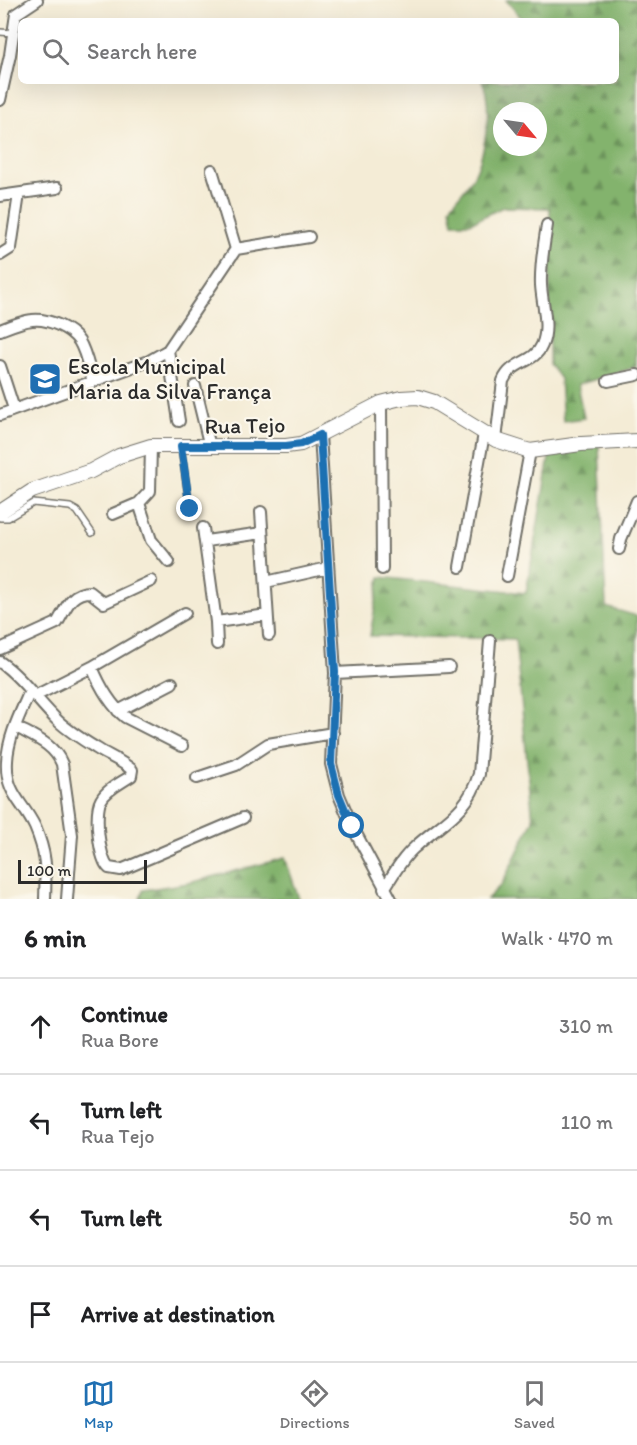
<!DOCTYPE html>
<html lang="en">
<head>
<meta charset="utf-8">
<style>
	:root { --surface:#fff; --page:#f2f2f2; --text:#202124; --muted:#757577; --line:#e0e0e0; --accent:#1f6fb2 }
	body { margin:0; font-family:Itim,sans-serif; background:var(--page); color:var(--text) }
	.compass { position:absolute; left:493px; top:102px; width:54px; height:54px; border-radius:50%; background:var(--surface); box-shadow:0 6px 24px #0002; rotate:119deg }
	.scale { position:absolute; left:18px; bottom:15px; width:129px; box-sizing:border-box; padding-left:6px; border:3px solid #2b2b2b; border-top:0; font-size:16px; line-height:21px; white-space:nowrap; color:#2b2b2b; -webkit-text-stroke:4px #fbf7ec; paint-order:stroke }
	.stop { position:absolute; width:18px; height:18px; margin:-14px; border:4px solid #1f6fb2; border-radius:50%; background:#fff }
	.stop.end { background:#1f6fb2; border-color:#fff; box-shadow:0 2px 6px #0008 }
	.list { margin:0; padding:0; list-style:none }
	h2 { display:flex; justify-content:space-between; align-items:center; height:78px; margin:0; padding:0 24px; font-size:26px }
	h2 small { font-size:20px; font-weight:400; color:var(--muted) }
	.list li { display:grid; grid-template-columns:39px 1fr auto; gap:18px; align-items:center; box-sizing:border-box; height:96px; padding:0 24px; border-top:2px solid var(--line) }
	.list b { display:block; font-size:22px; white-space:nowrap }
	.list p { margin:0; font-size:20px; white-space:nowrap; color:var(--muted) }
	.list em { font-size:20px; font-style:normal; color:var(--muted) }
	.icon { flex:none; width:33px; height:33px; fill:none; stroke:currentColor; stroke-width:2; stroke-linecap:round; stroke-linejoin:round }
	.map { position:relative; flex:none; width:637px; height:899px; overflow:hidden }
	.search { position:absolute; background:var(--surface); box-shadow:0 6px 24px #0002; left:18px; right:18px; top:18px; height:66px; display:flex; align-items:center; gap:15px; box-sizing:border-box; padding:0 21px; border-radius:9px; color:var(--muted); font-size:22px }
	.sheet { height:462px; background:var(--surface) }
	nav { display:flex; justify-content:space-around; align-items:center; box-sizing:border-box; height:84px; border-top:2px solid var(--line); background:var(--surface); font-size:16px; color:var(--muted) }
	nav a { display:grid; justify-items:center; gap:3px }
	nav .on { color:var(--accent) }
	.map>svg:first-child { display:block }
	.forest { fill:url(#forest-firs); stroke:#576f4c; stroke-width:1.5; fill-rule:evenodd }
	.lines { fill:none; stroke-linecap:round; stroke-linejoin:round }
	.service-casing { stroke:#716f67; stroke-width:8 }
	.minor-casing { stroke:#716f67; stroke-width:14 }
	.tertiary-casing { stroke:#716f67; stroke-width:16 }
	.service { stroke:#fff; stroke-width:5 }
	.minor { stroke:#fff; stroke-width:10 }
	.tertiary { stroke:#fff; stroke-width:14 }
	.route { stroke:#1f6fb2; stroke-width:8 }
	.labels { text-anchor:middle; stroke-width:4.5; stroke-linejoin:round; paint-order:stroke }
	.poi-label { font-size:22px; fill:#2b2b2b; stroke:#fbf7ec; text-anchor:start }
	.street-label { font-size:22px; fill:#2b2b2b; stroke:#fbf7ec }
</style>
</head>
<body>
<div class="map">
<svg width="637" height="899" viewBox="0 0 637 899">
	<defs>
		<pattern id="forest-firs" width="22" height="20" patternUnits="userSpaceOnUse" patternTransform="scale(1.5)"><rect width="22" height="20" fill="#83b36d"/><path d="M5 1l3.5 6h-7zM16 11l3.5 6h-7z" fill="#6b925a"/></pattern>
	</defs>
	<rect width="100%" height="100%" fill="#fbf7ec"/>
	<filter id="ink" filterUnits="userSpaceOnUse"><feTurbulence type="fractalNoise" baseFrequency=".0167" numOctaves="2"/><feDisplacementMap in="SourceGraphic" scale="12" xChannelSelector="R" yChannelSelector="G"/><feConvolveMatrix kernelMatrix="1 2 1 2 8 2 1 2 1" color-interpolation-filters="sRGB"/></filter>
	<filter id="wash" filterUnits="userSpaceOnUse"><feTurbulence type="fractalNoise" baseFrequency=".008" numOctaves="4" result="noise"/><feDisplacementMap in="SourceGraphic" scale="24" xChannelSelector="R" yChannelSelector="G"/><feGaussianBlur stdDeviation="1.35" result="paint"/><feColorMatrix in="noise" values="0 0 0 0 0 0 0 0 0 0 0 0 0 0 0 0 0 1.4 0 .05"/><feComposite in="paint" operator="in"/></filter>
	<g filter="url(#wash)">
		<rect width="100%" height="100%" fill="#f4ecd6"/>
		<!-- forest -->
		<path class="forest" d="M506 0H637L636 367 577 385 584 418 563 421 560 379 549 364 550 208 503 207 470 223H453L450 207C459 196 472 182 477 169 486 146 493 103 482 81H616V21H524ZM502 111H538V147H502Z
			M599 445 606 607 637 616V899H487L502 884 533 820 515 639 370 636 380 577 526 593 550 452Z
			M285 858 299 899H140L143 890 189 883Z"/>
	</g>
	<g filter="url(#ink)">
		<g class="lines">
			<!-- service casing -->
			<g class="service-casing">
				<path id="service" d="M0 32 13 33
					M181 448 190 509
					M0 518H8L33 503 70 507 77 511 92 533"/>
			</g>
			<!-- minor casing -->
			<g class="minor-casing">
				<path id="minor" d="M0 100 10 55 16 14 37 0
					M212 170 236 249
					M0 196 57 188
					M236 249 309 237
					M0 255 11 248 19 194
					M0 330C10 326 22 321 32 320 48 318 70 328 79 341 86 352 89 369 93 382
					M168 350 179 421
					M0 366 14 409
					M608 381 637 375
					M195 386 210 447
					M381 403 382 569
					M0 415 149 361 168 350 236 249
					M320 435 335 673 331 764 339 795 352 826 391 899
					M496 440 503 381C512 360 534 364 542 345 550 327 542 304 541 285 540 265 544 245 547 225
					M151 446 150 491 139 503 151 540 169 562
					M261 512 269 635
					M113 514 139 503
					M203 528 216 622 267 615
					M206 541 262 533
					M619 549 621 539 637 501
					M460 567 484 434
					M507 576 530 451
					M266 582 328 568
					M216 622 217 644
					M0 649 57 623C66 609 70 592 90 592L104 603 151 581
					M0 662C23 678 38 702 58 721 69 731 83 740 96 748 108 756 121 760 132 770L131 776C121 783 107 789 101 800 94 812 99 860 109 868L121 870 243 818
					M92 667C99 684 111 705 125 717L182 746
					M335 673 449 667
					M30 691C21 712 8 737 7 761 5 793 23 802 35 827 47 855 46 869 45 899
					M35 696 92 667 185 613
					M118 711 172 683
					M16 727C34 737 54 744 62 764L72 835 67 899
					M197 778 236 765 268 744 333 733
					M384 889C393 875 402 858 415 847 443 821 467 814 479 774L490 641"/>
			</g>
			<!-- tertiary casing -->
			<g class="tertiary-casing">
				<path id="tertiary" d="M0 512 32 491 91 471 119 456 151 446H286L301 444 381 403 401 398 418 397 434 402 496 440 530 451 581 444 637 441"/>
			</g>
			<!-- service -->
			<use href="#service" class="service"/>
			<!-- minor -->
			<use href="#minor" class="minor"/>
			<!-- tertiary -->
			<use href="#tertiary" class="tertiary"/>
		</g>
	</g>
	<g class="lines" filter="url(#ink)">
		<!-- route -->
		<path class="route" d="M190 509 181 446H286L301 444 320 435 335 672 331 764 339 795 352 826"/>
	</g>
	<!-- icons -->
	<defs>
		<g id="school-square" transform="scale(1.725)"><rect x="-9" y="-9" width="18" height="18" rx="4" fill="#1f6fb2" stroke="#fbf7ec"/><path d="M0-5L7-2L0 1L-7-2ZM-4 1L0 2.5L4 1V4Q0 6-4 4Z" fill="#fff"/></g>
	</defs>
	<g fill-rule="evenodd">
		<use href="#school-square" x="45" y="379"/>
	</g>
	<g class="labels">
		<!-- poi labels -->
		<g class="poi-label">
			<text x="68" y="374">Escola Municipal<tspan x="68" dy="25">Maria da Silva França</tspan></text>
		</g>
		<!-- street labels -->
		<g class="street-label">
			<text transform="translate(245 425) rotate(-1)" y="8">Rua Tejo</text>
		</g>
	</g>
</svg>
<svg class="compass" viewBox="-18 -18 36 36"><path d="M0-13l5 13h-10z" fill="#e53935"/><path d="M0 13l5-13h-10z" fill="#757577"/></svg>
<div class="scale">100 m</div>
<div class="stop" style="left:352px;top:826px"></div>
<div class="stop end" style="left:190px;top:509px"></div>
<div class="search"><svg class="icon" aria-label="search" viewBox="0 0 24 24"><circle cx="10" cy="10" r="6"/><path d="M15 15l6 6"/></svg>Search here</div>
</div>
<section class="sheet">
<h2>6 min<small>Walk · 470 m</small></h2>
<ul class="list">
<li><svg class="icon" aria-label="ahead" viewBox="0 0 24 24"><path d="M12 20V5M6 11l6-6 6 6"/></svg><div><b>Continue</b><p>Rua Bore</p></div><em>310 m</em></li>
<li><svg class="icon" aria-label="left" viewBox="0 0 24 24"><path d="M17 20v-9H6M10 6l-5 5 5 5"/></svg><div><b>Turn left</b><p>Rua Tejo</p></div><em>110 m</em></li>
<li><svg class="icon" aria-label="left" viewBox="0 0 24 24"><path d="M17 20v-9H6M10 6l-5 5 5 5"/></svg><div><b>Turn left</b></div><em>50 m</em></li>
<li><svg class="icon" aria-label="arrive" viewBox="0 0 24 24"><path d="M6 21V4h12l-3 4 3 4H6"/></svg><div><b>Arrive at destination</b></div></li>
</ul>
</section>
<nav>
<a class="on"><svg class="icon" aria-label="map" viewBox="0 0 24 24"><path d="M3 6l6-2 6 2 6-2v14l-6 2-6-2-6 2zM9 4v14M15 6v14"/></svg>Map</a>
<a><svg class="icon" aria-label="directions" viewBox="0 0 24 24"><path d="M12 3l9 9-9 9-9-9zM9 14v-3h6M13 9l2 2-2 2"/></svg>Directions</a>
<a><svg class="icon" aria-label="saved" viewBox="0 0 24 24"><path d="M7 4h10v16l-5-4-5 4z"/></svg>Saved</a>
</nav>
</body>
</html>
